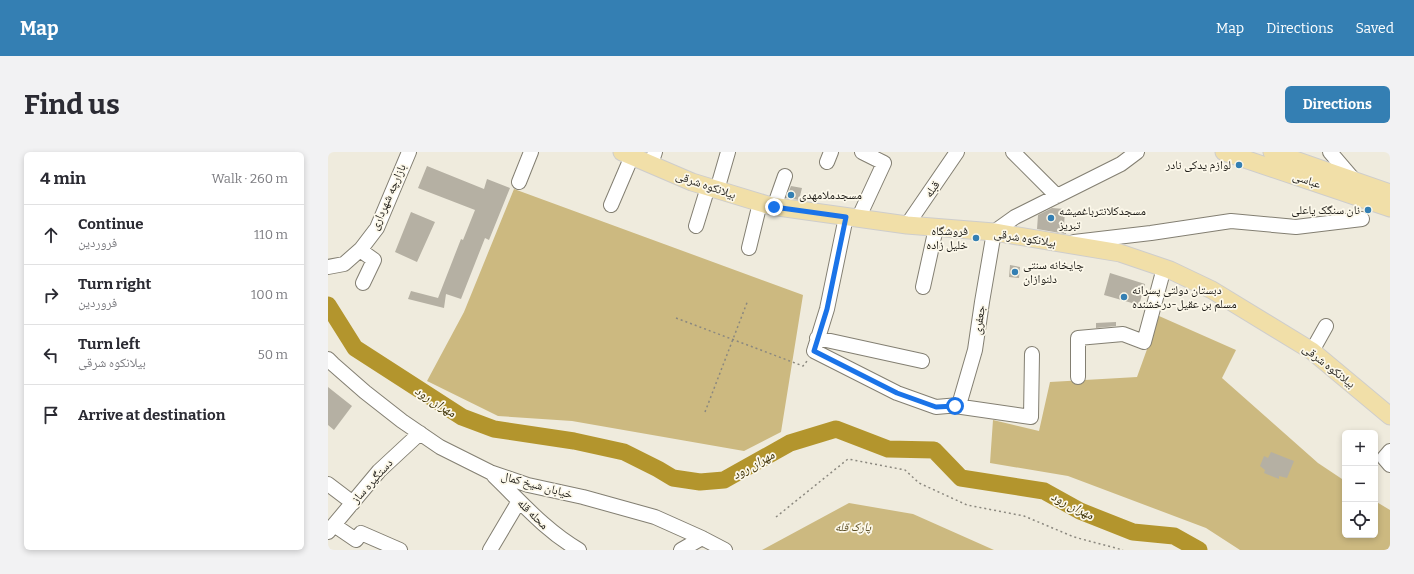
<!DOCTYPE html>
<html lang="en">
<head>
<meta charset="utf-8">
<style>
	:root { --surface:#fff; --page:#f2f2f3; --text:#2b2b33; --muted:#7c7c81; --line:#e1e1e2; --accent:#347fb3 }
	body { margin:0; font-family:Bitter,"Noto Naskh Arabic",serif; background:var(--page); color:var(--text) }
	.controls { position:absolute; right:12px; bottom:12px; display:grid; overflow:hidden; border-radius:6px; box-shadow:0 2px 6px #0003 }
	.controls button { width:36px; height:36px; display:grid; place-items:center; padding:0; border:0; border-bottom:1px solid var(--line); background:var(--surface); color:var(--text); font:20px sans-serif }
	.stop { position:absolute; width:12px; height:12px; margin:-9px; border:3px solid #1a73e8; border-radius:50%; background:#fff }
	.stop.end { background:#1a73e8; border-color:#fff; box-shadow:0 1px 4px #0008 }
	.list { margin:0; padding:0; list-style:none }
	h2 { display:flex; justify-content:space-between; align-items:center; height:52px; margin:0; padding:0 16px; font-size:17px }
	h2 small { font-size:13px; font-weight:400; color:var(--muted) }
	.list li { display:grid; grid-template-columns:26px 1fr auto; gap:12px; align-items:center; box-sizing:border-box; height:60px; padding:0 16px; border-top:1px solid var(--line) }
	.list b { display:block; font-size:15px; white-space:nowrap }
	.list p { margin:0; font-size:13px; white-space:nowrap; color:var(--muted) }
	.list em { font-size:13px; font-style:normal; color:var(--muted) }
	.icon { flex:none; width:22px; height:22px; fill:none; stroke:currentColor; stroke-width:2; stroke-linecap:round; stroke-linejoin:round }
	.map { position:relative; flex:none; width:1062px; height:398px; overflow:hidden; border-radius:6px }
	header { display:flex; align-items:center; gap:24px; box-sizing:border-box; height:56px; padding:0 20px; background:var(--accent); color:#fff }
	header strong { font-size:19px }
	nav { display:flex; gap:22px; margin-inline-start:auto; font-size:14px }
	.intro { display:flex; align-items:center; justify-content:space-between; box-sizing:border-box; height:96px; padding:0 24px }
	h1 { margin:0; font-size:28px }
	.button { padding:10px 18px; border-radius:6px; background:var(--accent); color:#fff; font-size:14px; font-weight:700 }
	main { display:flex; gap:24px; padding:0 24px }
	aside { flex:1; background:var(--surface); border-radius:6px; box-shadow:0 2px 6px #0003 }
	.map>svg:first-child { display:block }
	.green { fill:#ccb980 }
	.lines { fill:none; stroke-linecap:round; stroke-linejoin:round }
	.river { stroke:#b3952d; stroke-width:17 }
	.building { fill:#b5b0a3 }
	.minor-casing { stroke:#837f72; stroke-width:16 }
	.major-casing { stroke:#cecdcc; stroke-width:19 }
	.path { stroke:#8b887f; stroke-width:1.5; stroke-dasharray:2 3; stroke-linecap:butt }
	.minor { stroke:#fff; stroke-width:14 }
	.major { stroke:#f1dfa8; stroke-width:17 }
	.route { stroke:#1a73e8; stroke-width:5 }
	.poi-dot { fill:#347fb3; stroke:#fcf8ea; stroke-width:1.5 }
	.labels { text-anchor:middle; stroke-width:3.5; stroke-linejoin:round; paint-order:stroke }
	.poi-label { font-size:12px; fill:#1e1c17; stroke:#fcf8ea; text-anchor:start }
	.street-label { font-size:12px; fill:#1e1c17; stroke:#fcf8ea }
	.park-label { font-size:12px; font-style:italic; fill:#5b4e25; stroke:#fcf8ea }
	.water-label { font-size:13px; font-style:italic; fill:#3f3306; stroke:#fcf8ea }
</style>
</head>
<body>
<header>
<strong>Map</strong>
<nav><a>Map</a><a>Directions</a><a>Saved</a></nav>
</header>
<div class="intro"><h1>Find us</h1><a class="button">Directions</a></div>
<main>
<aside>
<h2>4 min<small>Walk · 260 m</small></h2>
<ul class="list">
<li><svg class="icon" aria-label="ahead" viewBox="0 0 24 24"><path d="M12 20V5M6 11l6-6 6 6"/></svg><div><b>Continue</b><p>فروردین</p></div><em>110 m</em></li>
<li><svg class="icon" aria-label="right" viewBox="0 0 24 24"><path d="M7 20v-9h11M14 6l5 5-5 5"/></svg><div><b>Turn right</b><p>فروردین</p></div><em>100 m</em></li>
<li><svg class="icon" aria-label="left" viewBox="0 0 24 24"><path d="M17 20v-9H6M10 6l-5 5 5 5"/></svg><div><b>Turn left</b><p>بیلانکوه شرقی</p></div><em>50 m</em></li>
<li><svg class="icon" aria-label="arrive" viewBox="0 0 24 24"><path d="M6 21V4h12l-3 4 3 4H6"/></svg><div><b>Arrive at destination</b></div></li>
</ul>
</aside>
<div class="map">
<svg width="1062" height="398" viewBox="0 0 1062 398">
	<rect width="100%" height="100%" fill="#efebdd"/>
	<!-- green -->
	<path class="green" d="M186 37 475 143 453 280 416 299 244 269 170 264 99 229 136 160Z
		M831 164 908 198 894 226 990 311 1017 329V383H1047V349L1062 358V398H912L878 376 740 324 662 311 665 268 711 279 722 230 809 225Z
		M521 351 585 362 666 398H434Z"/>
	<g class="lines">
		<!-- river -->
		<path class="river" d="M0 153 27 196 134 265 166 277 246 289 296 300 330 317 345 326 372 330 396 328 462 291 508 277 560 297 606 298 633 326 716 339 752 359 805 380 846 384 871 398"/>
	</g>
	<!-- building -->
	<path class="building" d="M99 14 156 37 159 27 182 36 161 88 157 86 133 147 118 142 116 156 80 147 83 139 110 146 133 87 135 88 147 58 90 36Z
		M463 34 474 36 471 48 458 46Z
		M724 56 737 57 736 75H738V82L709 77 710 63Z
		M83 60 107 70 89 110 67 100Z
		M682 113 692 115 691 126 681 125Z
		M782 121 817 132 811 153 776 143Z
		M788 170V174L768 176V171Z
		M0 235 24 254 6 278 0 273Z
		M943 300 966 309 959 326 951 324V327L936 321 937 318 932 314 936 304 940 306Z"/>
	<g class="lines">
		<!-- minor casing -->
		<g class="minor-casing">
			<path id="minor" d="M685 0 729 44
				M1002 0 1026 28
				M499 10 503 0
				M323 12 327 0
				M191 30 203 0
				M389 38 400 0
				M283 53 304 4
				M446 55 457 24
				M518 65 499 157 486 199 569 241 608 255 631 253 647 198 654 150 666 80 687 65 793 12 809 0
				M530 67 556 11 534 0
				M579 73 629 0
				M368 74 380 35
				M746 90 823 81 903 69 968 75 1034 67
				M421 96 432 51
				M32 98 46 108 35 131
				M0 115 16 112 33 97 49 76 81 0
				M595 135 608 76
				M489 186 594 209
				M984 199 998 174
				M0 207 5 212 37 240 74 269 112 295 162 320 200 333 255 345 327 365 374 386 397 398
				M750 225V186L795 182 816 190 836 116
				M627 254 703 265 704 202
				M1062 299 1056 306 1062 313
				M166 324C193 350 218 379 251 398
				M0 332 25 351
				M6 373 28 388 33 381 72 398
				M0 380 51 319 92 281
				M162 398 191 349
				M353 398 374 386"/>
		</g>
		<!-- major casing -->
		<g class="major-casing">
			<path id="major" d="M294 0 364 30 443 54 579 73 666 80 792 101 842 118 884 138 984 199 1062 264
				M896 0 1062 56
				M944 0 1062 41"/>
		</g>
		<!-- path -->
		<path class="path" d="M348 166 475 214 479 209
			M377 260 420 148
			M448 365 520 307 577 318 591 331 639 353 696 364 746 385 795 398"/>
		<!-- minor -->
		<use href="#minor" class="minor"/>
		<!-- major -->
		<use href="#major" class="major"/>
	</g>
	<g class="lines">
		<!-- route -->
		<path class="route" d="M446 55 518 65 499 157 486 199 569 241 608 255 627 254"/>
	</g>
	<!-- markers -->
	<g class="poi-dot">
		<circle cx="911" cy="13" r="4"/>
		<circle cx="463" cy="43" r="4"/>
		<circle cx="1040" cy="58" r="4"/>
		<circle cx="723" cy="66" r="4"/>
		<circle cx="648" cy="86" r="4"/>
		<circle cx="687" cy="120" r="4"/>
		<circle cx="796" cy="145" r="4"/>
	</g>
	<g class="labels">
		<!-- poi labels -->
		<g class="poi-label">
			<text x="903" y="17" text-anchor="end">لوازم یدکی نادر</text>
			<text x="471" y="47">مسجدملامهدی</text>
			<text x="1032" y="62" text-anchor="end">نان سنگک یاعلی</text>
			<text x="731" y="63">مسجدکلانترباغمیشه<tspan x="731" dy="14">تبریز</tspan></text>
			<text x="640" y="83" text-anchor="end">فروشگاه<tspan x="640" dy="14">خلیل زاده</tspan></text>
			<text x="695" y="117">چایخانه سنتی<tspan x="695" dy="14">دلنوازان</tspan></text>
			<text x="804" y="142">دبستان دولتی پسرانه<tspan x="804" dy="14">مسلم بن عقیل-درخشنده</tspan></text>
		</g>
		<!-- street labels -->
		<g class="street-label">
			<text transform="translate(979 28) rotate(19)" y="4">عباسى</text>
			<text transform="translate(378 33) rotate(19)" y="4">بیلانکوه شرقی</text>
			<text transform="translate(604 37) rotate(-55)" y="4">قبله</text>
			<text transform="translate(60 45) rotate(-66)" y="4">بازارچه شهرداری</text>
			<text transform="translate(697 86) rotate(9)" y="4">بیلانکوه شرقی</text>
			<text transform="translate(651 168) rotate(-82)" y="4">جعفری</text>
			<text transform="translate(1001 214) rotate(38)" y="4">بیلانکوه شرقی</text>
			<text transform="translate(44 329) rotate(-48)" y="4">دستگیره ساز</text>
			<text transform="translate(209 333) rotate(15)" y="4">خیابان شیخ کمال</text>
			<text transform="translate(205 362) rotate(44)" y="4">محله قله</text>
		</g>
		<!-- park labels -->
		<g class="park-label">
			<text x="525" y="379">پارک قله</text>
		</g>
		<!-- water labels -->
		<g class="water-label">
			<text transform="translate(108 249) rotate(33)" y="5">مهران رود</text>
			<text transform="translate(425 312) rotate(-29)" y="5">مهران رود</text>
			<text transform="translate(745 353) rotate(27)" y="5">مهران رود</text>
		</g>
	</g>
</svg>
<div class="controls">
<button>+</button>
<button>−</button>
<button><svg class="icon" aria-label="locate" viewBox="0 0 24 24"><circle cx="12" cy="12" r="6"/><path d="M12 2v4M12 18v4M2 12h4M18 12h4"/></svg></button>
</div>
<div class="stop" style="left:627px;top:254px"></div>
<div class="stop end" style="left:446px;top:55px"></div>
</div>
</main>
</body>
</html>
